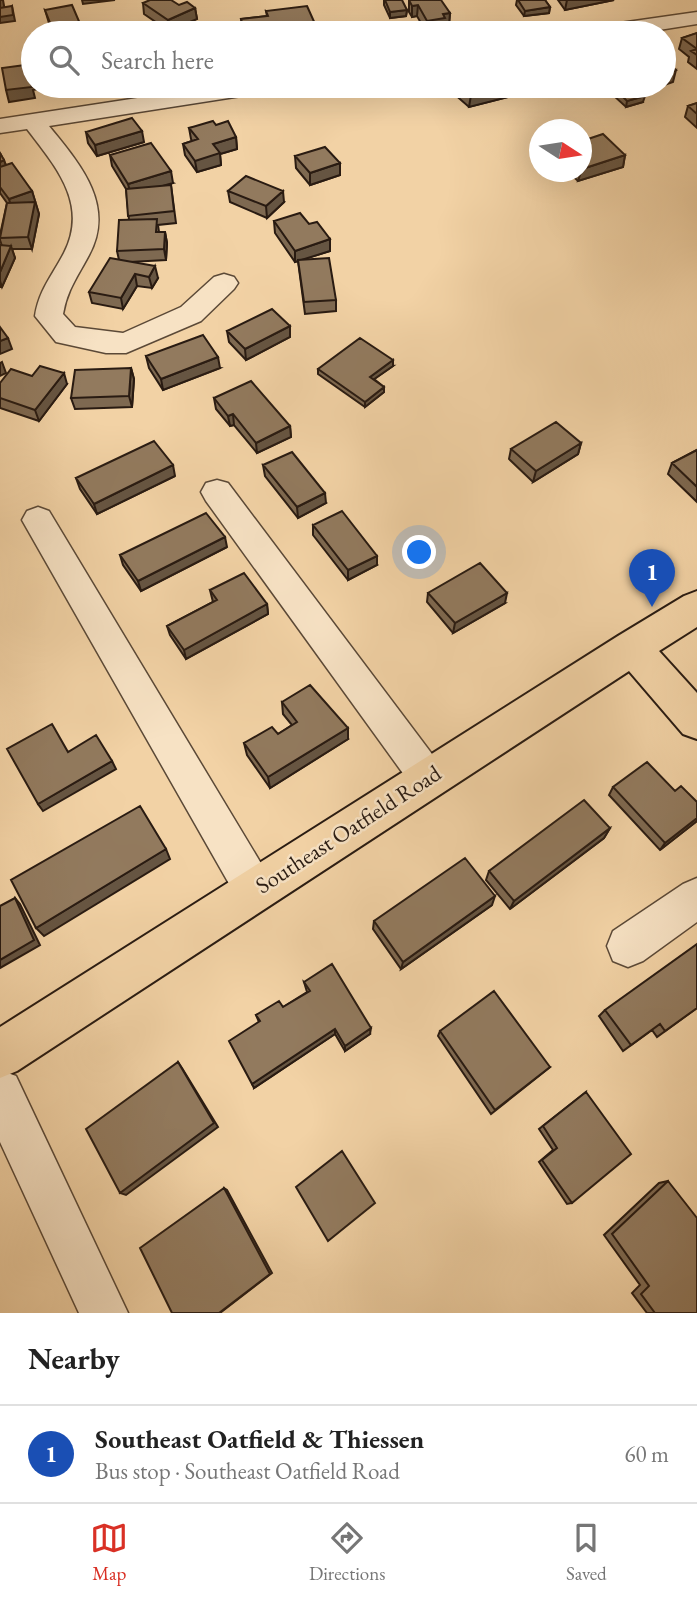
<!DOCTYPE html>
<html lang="en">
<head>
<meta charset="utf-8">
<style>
	:root { --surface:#fff; --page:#f2f2f2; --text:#222; --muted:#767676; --line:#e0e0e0; --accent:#d93025 }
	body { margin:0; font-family:"EB Garamond",serif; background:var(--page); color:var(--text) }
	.compass { position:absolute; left:529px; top:119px; width:63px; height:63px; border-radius:50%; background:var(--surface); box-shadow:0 7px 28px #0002; rotate:102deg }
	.you { position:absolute; left:420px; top:553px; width:24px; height:24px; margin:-18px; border:5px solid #fff; border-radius:50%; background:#1a73e8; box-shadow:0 0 0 10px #1a73e833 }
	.badge { display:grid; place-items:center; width:46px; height:46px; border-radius:50%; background:var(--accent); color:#fff; font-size:23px; font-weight:700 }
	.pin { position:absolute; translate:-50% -58px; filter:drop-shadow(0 2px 4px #0008) }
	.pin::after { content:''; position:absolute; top:37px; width:24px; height:21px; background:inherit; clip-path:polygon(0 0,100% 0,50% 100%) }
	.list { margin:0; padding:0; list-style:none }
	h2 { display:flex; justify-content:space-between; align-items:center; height:91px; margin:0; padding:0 28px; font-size:30px }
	h2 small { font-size:23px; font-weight:400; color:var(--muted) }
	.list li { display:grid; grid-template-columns:46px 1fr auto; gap:21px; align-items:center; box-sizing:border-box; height:98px; padding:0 28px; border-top:2px solid var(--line) }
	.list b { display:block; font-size:26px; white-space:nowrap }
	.list p { margin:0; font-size:23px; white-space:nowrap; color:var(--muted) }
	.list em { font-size:23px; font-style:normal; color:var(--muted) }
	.icon { flex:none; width:38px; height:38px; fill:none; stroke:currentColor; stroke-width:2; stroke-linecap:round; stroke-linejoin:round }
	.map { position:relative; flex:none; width:697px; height:1313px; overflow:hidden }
	.search { position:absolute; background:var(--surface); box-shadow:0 7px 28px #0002; left:21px; right:21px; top:21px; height:77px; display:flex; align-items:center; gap:18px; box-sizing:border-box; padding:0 24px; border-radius:38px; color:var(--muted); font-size:26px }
	.sheet { height:189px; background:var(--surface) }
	nav { display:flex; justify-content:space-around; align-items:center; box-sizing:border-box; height:98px; border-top:2px solid var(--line); background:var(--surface); font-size:19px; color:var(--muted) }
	nav a { display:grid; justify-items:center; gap:4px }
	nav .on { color:var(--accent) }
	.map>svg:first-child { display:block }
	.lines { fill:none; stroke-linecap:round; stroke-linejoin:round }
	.minor-casing { stroke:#5b4937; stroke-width:3 }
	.major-casing { stroke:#291b12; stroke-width:4 }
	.minor { fill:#f7e2c4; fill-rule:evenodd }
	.major { fill:#f2d2a5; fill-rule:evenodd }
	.wall { fill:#7e6951; stroke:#291b12; stroke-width:2 }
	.shaded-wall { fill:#665542; stroke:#291b12; stroke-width:2 }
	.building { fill:#927a5e; stroke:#291b12; stroke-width:2 }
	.labels { text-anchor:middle; stroke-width:5; stroke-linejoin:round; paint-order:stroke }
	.street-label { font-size:23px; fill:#291b12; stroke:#f7e2c4 }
</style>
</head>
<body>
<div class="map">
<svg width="697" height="1313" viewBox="0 0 697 1313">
	<rect width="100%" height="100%" fill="#f2d2a5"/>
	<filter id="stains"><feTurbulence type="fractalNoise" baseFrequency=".00286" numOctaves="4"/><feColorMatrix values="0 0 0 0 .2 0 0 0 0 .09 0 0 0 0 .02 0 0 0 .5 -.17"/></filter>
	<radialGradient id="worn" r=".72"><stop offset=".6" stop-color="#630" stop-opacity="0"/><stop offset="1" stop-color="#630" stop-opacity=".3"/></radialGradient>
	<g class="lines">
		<!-- minor casing -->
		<g class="minor-casing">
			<path id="minor" d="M697 12V24L640 33H588L599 26Z
				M216 86H272L268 91 260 93 49 126C80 164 116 205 89 255 78 276 67 290 63 314L75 327 123 333 181 307 214 277 224 274 234 277 238 283 234 289 201 321 126 353H106L56 342 35 316C39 290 52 276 64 253 89 204 56 167 27 129L0 133V119Z
				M217 480 228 483 441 766 447 778 441 790 428 795 415 790 206 501 201 492 206 483Z
				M38 507 49 511 268 875 274 889 268 903 254 908 240 903 22 520 27 511Z
				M697 878V922L643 961 628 967 613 961 607 946 613 931 683 884Z
				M0 1070 16 1076 128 1313H79L0 1142Z"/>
		</g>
		<!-- major casing -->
		<g class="major-casing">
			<path id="major" d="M697 591V627L659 651 697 693V739L683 734 629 671 17 1071 0 1078V1027L618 636 684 596Z"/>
		</g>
		<!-- minor -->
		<use href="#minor" class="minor"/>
		<!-- major -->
		<use href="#major" class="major"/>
	</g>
	<!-- wall -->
	<path class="wall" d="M384 0 407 10 406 16 390 18 384 5Z
		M409 0 450 13 449 25H445L444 29 426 32 417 16 412 17 409 12Z
		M517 0H545L550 7 549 13 524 16 516 5Z
		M558 0H614L565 10Z
		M143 3 179 5 195 8 197 19 169 31 144 14Z
		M45 10 84 33H52Z
		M266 11 316 33H243L241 19 267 16Z
		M697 33V69L688 62 689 57 679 49 682 38Z
		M445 86H513L512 96 469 107Z
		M626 86H659L646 89 643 86 637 88 643 102 626 107 613 95 615 89Z
		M697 103V128L685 117 688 106Z
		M216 125 236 137 237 149 220 154 221 165 197 172 185 155 183 144 192 141 191 139 189 128Z
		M86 132 144 142 97 156 88 143Z
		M0 153 6 165 32 191 39 214 32 249H12L15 258 2 287H0V245L2 246 0 240V235L7 203 0 193Z
		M110 155 173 183 164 185H171L176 223 158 225 159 232H165L167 243 166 260 129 262 158 278 152 288 137 286 123 309 92 303 89 292 119 260 117 251 129 220 126 189 112 166Z
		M625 155 623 167 578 181 568 172H582Z
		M295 156 340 163V175L310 185 296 168Z
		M228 191 284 202 267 218 230 202Z
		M274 221 309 224 330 239V251L301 260 336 300V311L305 314 298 261 295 262 275 233Z
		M290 326V337L246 360 229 342 227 331Z
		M146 356 220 368 163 390 149 368Z
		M393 366 374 379 384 387V392L365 407 318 374V369Z
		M131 368 134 379 132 407 75 409 71 398Z
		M32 376 67 384 39 421 0 408V383Z
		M214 398 290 426 291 437 257 453 234 425 230 426 216 409Z
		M581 443 578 454 533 482 509 459 511 449Z
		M697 450V502L668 474 672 463Z
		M263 465 326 503 298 518 265 476Z
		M175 476 97 514 80 489 76 478Z
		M313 525 377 565 348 580 313 535Z
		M227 547 141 591 123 565 120 555Z
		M210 590 267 604 268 614 186 659 170 635 167 626 213 602Z
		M428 593 505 603 453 633 427 602Z
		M282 702 348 739 270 788 247 755 244 743 278 734 292 725 283 714Z
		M613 787 675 791 697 802V821L660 850 609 795Z
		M610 828 604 838 510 909 486 880 489 871Z
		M492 905 401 969 373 929 374 921Z
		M304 982 370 1034 345 1051 335 1034 254 1088 259 1022 256 1015 283 1007 307 992Z
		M697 1008 657 1037 652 1030 623 1051 599 1016 605 1010Z
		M440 1031 550 1067 491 1114 438 1036Z
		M586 1092 572 1203 567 1204 539 1162 553 1150 539 1129Z
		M668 1181 697 1313H647L632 1293 640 1285 604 1235 659 1183Z"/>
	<!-- shaded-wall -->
	<path class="shaded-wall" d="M0 0H3L5 11 0 12Z
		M82 0H115L83 4Z
		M567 0H614L565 10Z
		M418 5 417 16 412 17V6Z
		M12 6 15 21 0 23V17Z
		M550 7 549 13 524 16 525 11Z
		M195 8 197 19 169 31 168 20Z
		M407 10 406 16 390 18V12Z
		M450 13 449 25H445L444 29 426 32 427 21 443 14Z
		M269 25V33H245L244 28Z
		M316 26V33H272V32Z
		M676 70 673 82 664 85V74Z
		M30 78H33V86H55L33 90 35 98 9 102 6 90Z
		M90 86H115V88L91 91Z
		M508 86H513L512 96 469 107 471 95Z
		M647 86H659L646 89Z
		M645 96 643 102 626 107 627 101Z
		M142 131 144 142 97 156 95 145Z
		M236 137 237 149 220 154 221 165 197 172 195 161 213 144Z
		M625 155 623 167 578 181 582 169Z
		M4 160 8 172 0 174V162Z
		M340 163V175L310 185V173Z
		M171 171 173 183 131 195 128 184Z
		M32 191 39 214 32 249 28 237 12 210 9 199Z
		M283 191 284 202 267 218 266 206Z
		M165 232 167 243 166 260 164 249Z
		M330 239V251L295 262V251Z
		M11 246 15 258 2 287 0 281V272Z
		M155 266 158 278 152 288 149 277Z
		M135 274 137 286 123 309 121 298Z
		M290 326V337L246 360 245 349Z
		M8 338 12 349 0 354V341Z
		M218 357 220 368 163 390 161 379Z
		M393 360V366L370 382V377Z
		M2 362 6 373 0 376V363Z
		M131 368 134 379 132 407 129 396Z
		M64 373 67 384 39 421 35 410Z
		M384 387V392L365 407V402Z
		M233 414 234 425 230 426 228 416Z
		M290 426 291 437 257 453 256 443Z
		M581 443 578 454 533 482 536 471Z
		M173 465 175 476 97 514 94 504Z
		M325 493 326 503 298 518 297 507Z
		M225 537 227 547 141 591 138 581Z
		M377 556V565L348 580V570Z
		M507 593 505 603 453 633 455 623Z
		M267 604 268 614 186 659 184 650Z
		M348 728V739L270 788 268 777Z
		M112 761 116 769 43 811 38 804Z
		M697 818V821L660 850 665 843Z
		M610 828 604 838 510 909 514 901Z
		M166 849 170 859 44 936 36 928Z
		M495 896 492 905 401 969 403 962Z
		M15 898 20 904 40 945 0 968V960Z
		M371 1028 370 1034 345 1051V1046Z
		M335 1029V1034L254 1088 252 1084Z
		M178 1062 182 1068 218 1127 126 1195 120 1193Z
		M224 1188 227 1190 272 1273 220 1313H219Z"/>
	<!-- building -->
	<path class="building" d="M150 0H171L179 5 187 2 195 8 168 20 143 3Z
		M385 0H402L407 10 390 12Z
		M409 0H441L450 13 443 14 445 18 427 21 418 5 412 6Z
		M518 0H545L550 7 525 11Z
		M72 5 84 33H54L45 10Z
		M12 6 13 15 0 17V8Z
		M307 6 316 26 272 32 269 25 244 28 241 19 268 16 266 11Z
		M207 26 221 33H190Z
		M697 33V55L691 51 697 49 682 38Z
		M664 59 676 70 664 74Z
		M33 64V78H30L32 87 6 90 2 68Z
		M460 86H508L471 95Z
		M626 86H634L645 96 627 101 615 89Z
		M697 103V114L688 106Z
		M132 118 142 131 95 145 86 132Z
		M213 121 216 125 228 121 236 137 213 144 220 153 195 161 183 144 198 139 189 128Z
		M603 134 625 155 582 169V141Z
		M151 143 171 171 128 184 110 155Z
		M325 147 340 163 310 173 295 156Z
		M0 153 4 160 0 162Z
		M12 163 32 191 9 199 0 187V167Z
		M246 176 283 191 266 206 228 191Z
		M171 185 174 211 128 216 126 189Z
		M35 202 28 237 0 238 7 203Z
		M300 213 309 224 317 222 330 239 295 251 274 221Z
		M157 219 156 232H165L164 249 117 251 119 220Z
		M0 245 11 246 0 272Z
		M110 258 155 266 149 277 135 274 121 298 89 292Z
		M329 258 336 300 304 302 298 260Z
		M272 309 290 326 245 349 227 331Z
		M0 327 8 338 0 341Z
		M203 335 218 357 161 379 146 356Z
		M360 338 393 360 370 377 384 387 365 402 318 369Z
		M40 366 64 373 35 410 0 398V383L11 369 32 376Z
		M131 368 129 396 71 398 75 370Z
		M251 381 290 426 256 443 233 414 228 416 214 398Z
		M556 422 581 443 536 471 511 449Z
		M154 441 173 465 94 504 76 478Z
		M697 450V487L672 463Z
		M292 452 325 493 297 507 263 465Z
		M342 511 377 556 348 570 313 525Z
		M206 513 225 537 138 581 120 555Z
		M480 563 507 593 455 623 428 593Z
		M244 573 267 604 184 650 167 626 217 600 210 590Z
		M310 685 348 728 268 777 244 743 272 727 278 734 297 722 282 702Z
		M52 724 68 752 96 735 112 761 38 804 7 749Z
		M647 762 675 791 681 786 697 802V818L665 843 613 787Z
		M584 800 610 828 514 901 489 871Z
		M140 806 166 849 36 928 11 880Z
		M465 858 495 896 403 962 374 921Z
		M15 898 34 940 0 960V906Z
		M697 944V1008L665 1031 660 1024 631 1045 605 1010Z
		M332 964 371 1028 345 1046 335 1029 252 1084 229 1041 260 1021 256 1015 279 1001 283 1007 310 991 304 982Z
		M494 991 550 1067 495 1110 440 1031Z
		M178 1062 214 1123 120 1193 86 1129Z
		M586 1092 631 1154 572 1203 542 1160 557 1148 543 1126Z
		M342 1151 375 1203 328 1241 296 1187Z
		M668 1181 697 1218V1313H655L641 1294 649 1286 612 1234Z
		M224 1188 270 1274 219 1313H172L140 1248Z"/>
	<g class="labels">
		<!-- street labels -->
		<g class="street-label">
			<text transform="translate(348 829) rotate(-33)" y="8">Southeast Oatfield Road</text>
		</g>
	</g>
	<rect width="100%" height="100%" filter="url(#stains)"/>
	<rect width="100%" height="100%" fill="url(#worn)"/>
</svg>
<svg class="compass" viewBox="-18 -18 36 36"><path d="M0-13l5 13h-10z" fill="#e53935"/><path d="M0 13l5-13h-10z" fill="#767676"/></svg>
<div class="you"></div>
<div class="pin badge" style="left:652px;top:607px;background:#1a4fb4">1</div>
<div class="search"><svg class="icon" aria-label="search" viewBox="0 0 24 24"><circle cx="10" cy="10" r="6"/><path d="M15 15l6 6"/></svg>Search here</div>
</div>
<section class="sheet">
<h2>Nearby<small></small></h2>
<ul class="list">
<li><span class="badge" style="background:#1a4fb4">1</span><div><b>Southeast Oatfield &amp; Thiessen</b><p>Bus stop · Southeast Oatfield Road</p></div><em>60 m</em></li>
</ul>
</section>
<nav>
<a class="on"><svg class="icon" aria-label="map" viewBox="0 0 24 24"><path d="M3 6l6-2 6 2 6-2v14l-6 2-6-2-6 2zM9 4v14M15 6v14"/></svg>Map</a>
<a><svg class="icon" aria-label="directions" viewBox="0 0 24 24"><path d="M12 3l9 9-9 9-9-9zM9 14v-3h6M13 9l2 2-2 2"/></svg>Directions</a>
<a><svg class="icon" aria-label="saved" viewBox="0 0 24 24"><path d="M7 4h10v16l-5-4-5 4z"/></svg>Saved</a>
</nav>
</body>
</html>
